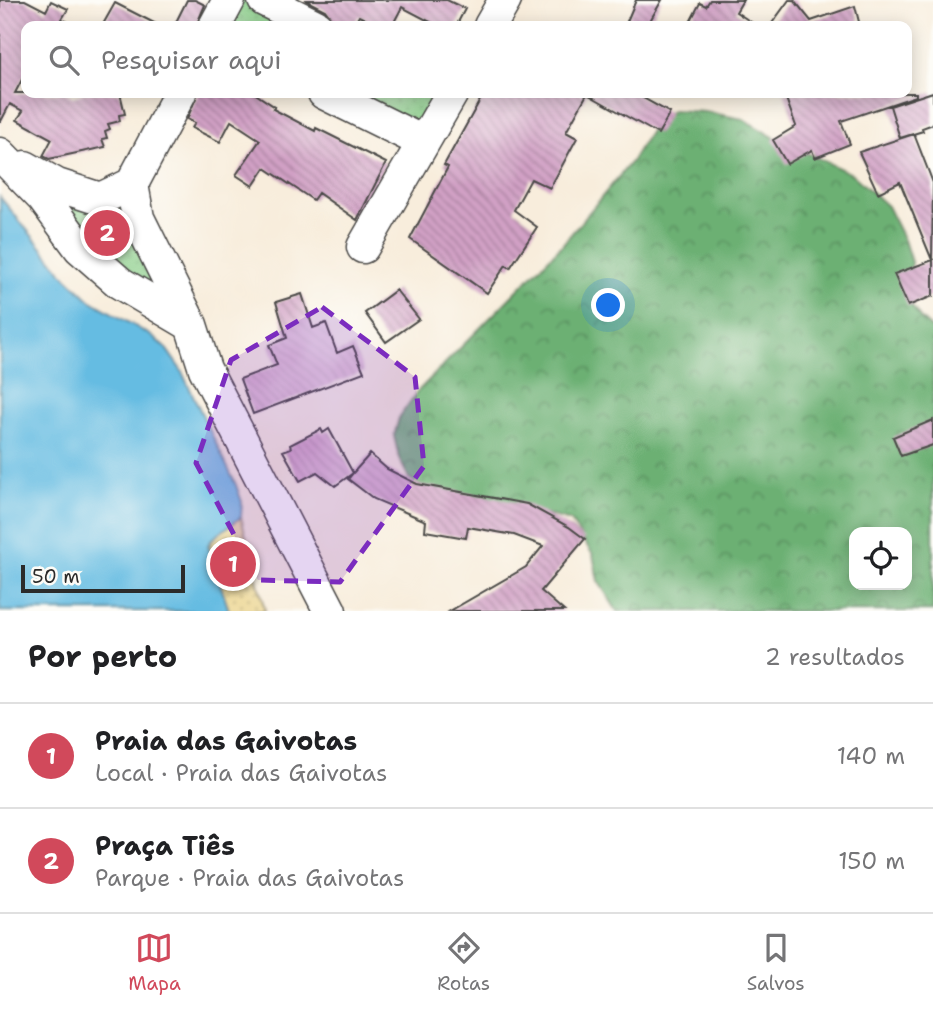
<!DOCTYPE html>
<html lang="pt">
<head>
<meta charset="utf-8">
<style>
	:root { --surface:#fff; --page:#f6f6f6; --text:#202124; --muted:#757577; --line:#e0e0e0; --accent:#d1495b }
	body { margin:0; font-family:"Shantell Sans",sans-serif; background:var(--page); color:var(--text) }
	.controls { position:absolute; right:21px; bottom:21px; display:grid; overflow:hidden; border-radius:14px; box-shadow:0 4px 18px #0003 }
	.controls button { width:63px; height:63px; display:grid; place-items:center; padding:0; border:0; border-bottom:2px solid var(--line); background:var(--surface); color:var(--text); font:35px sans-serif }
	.scale { position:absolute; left:21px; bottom:18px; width:164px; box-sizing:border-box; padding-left:7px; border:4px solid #2b2b2b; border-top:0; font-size:19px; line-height:24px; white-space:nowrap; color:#2b2b2b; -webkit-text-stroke:5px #fdfcf7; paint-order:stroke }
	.you { position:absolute; left:609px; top:306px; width:24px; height:24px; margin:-18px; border:5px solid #fff; border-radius:50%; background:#1a73e8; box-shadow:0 0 0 10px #1a73e833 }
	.badge { display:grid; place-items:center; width:46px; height:46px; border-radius:50%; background:var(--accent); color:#fff; font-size:23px; font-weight:700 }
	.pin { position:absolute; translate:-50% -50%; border:4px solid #fff; box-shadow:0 2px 7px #0006 }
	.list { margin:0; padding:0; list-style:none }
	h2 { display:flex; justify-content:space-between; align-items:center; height:91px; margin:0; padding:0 28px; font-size:30px }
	h2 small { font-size:23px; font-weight:400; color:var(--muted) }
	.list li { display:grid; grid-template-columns:46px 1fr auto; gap:21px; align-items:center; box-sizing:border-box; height:105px; padding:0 28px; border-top:2px solid var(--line) }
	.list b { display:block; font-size:26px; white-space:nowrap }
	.list p { margin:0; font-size:23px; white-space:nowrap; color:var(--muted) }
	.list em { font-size:23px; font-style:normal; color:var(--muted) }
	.icon { flex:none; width:38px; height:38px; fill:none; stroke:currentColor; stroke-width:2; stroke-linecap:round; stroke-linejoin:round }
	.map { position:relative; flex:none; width:933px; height:611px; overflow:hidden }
	.search { position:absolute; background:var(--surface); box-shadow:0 4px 18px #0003; left:21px; right:21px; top:21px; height:77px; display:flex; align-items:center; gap:18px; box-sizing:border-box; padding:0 24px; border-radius:14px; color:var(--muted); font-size:26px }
	.sheet { height:301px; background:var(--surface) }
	nav { display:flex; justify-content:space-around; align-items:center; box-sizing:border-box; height:98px; border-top:2px solid var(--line); background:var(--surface); font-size:19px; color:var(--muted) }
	nav a { display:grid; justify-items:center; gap:4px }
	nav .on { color:var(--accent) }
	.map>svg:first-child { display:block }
	.forest { fill:url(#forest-crowns); stroke:#4c6e4f; stroke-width:2; fill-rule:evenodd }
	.sand { fill:url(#sand-dots); stroke:#8c8264; stroke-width:2 }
	.park { fill:url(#park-dots); stroke:#587c58; stroke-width:2 }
	.water { fill:#65bce2; stroke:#487486; stroke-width:2 }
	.building { fill:url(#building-back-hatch) }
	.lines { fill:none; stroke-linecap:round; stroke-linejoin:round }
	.minor-casing { stroke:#4a4846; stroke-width:35 }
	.minor { stroke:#fff; stroke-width:32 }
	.marked { fill:#7b2cbf; fill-opacity:0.2; stroke:#7b2cbf; stroke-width:5; stroke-dasharray:14 9; stroke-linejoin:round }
</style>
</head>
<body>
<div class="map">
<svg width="933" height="611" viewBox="0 0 933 611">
	<defs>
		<pattern id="forest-crowns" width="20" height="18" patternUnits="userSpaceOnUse" patternTransform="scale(1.75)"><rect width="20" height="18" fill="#6cb073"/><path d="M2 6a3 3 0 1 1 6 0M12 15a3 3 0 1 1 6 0" fill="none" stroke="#598f5f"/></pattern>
		<pattern id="sand-dots" width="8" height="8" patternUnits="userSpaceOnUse" patternTransform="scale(1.75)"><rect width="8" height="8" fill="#eeda9e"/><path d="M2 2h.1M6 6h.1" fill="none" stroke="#cb8" stroke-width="1.8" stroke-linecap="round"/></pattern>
		<pattern id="park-dots" width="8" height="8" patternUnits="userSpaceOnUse" patternTransform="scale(1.75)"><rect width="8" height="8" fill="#86cc86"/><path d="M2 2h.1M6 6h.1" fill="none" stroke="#74af74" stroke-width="1.8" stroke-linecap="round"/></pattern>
		<pattern id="building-back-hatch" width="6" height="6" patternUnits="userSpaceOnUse" patternTransform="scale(1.75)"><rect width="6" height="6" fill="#d1a0c5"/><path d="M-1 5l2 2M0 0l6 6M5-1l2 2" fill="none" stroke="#aa83a0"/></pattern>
	</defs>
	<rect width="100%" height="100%" fill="#fdfcf7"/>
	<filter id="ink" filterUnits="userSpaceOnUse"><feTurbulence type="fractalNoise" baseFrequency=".0143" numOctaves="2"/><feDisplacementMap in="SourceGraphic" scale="14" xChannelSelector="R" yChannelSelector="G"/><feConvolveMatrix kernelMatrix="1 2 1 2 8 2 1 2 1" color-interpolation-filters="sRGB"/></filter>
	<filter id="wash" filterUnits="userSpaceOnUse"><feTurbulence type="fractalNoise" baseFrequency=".00686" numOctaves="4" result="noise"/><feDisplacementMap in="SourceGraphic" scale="28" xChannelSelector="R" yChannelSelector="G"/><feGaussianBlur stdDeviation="1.57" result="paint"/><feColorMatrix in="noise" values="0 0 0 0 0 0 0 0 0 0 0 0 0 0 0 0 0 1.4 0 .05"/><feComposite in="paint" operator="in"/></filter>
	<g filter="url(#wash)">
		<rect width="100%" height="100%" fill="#f8eddc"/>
		<!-- forest -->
		<path class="forest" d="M672 110 707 112 743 119 777 139 852 174 887 206 904 240 911 262V305L920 318 933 330V611H617L598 581 593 555 571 521 482 498 429 490 409 478 399 458 394 436 399 418 417 392 562 245 631 162 650 131ZM854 532H907V585H854Z"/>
		<!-- sand -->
		<path class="sand" d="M241 517 265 611H229L209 552C208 535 230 528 241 517Z"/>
		<!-- park -->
		<path class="park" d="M229 0H264L316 26H215Z
			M324 93H449L423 142Z
			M132 184 191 325 80 248 57 185Z"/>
		<!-- water -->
		<path class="water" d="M0 197 65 276 90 300 150 335 165 347 181 370 236 485 242 502 241 517 212 539 208 545 229 611H0Z"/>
		<g id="blocks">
			<!-- building -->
			<path class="building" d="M0 0H25L46 11 51 1 68 9 62 19 76 26H26V72L15 93H66L73 97 85 93H120L125 114 119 115 120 121 108 124 110 129 105 131 107 138 102 139 105 147 49 159 43 156 52 139 17 120 23 111 10 104 0 123Z
				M187 0H195L205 5 196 26H174Z
				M305 0H447L465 9 456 26H438L402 7 392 26H379L359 16 353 26H343L333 21 325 10Z
				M636 0H662L647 26H625Z
				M710 0H743L736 12 757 26H688L700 3 706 6Z
				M789 0H794L811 21 855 6 860 26H770Z
				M115 3 160 26H102Z
				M933 92V124L922 128 923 131 900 138 890 106Z
				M198 93H254L275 107 273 109 315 131 316 128 386 163 357 220 318 193 313 200 265 168 253 186 236 175 260 140 231 121 220 142 192 128 195 123 187 119Z
				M484 93H634L670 113 658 134 587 94 566 132 577 138 550 188 531 179 514 210 537 227 510 268 506 265 487 293 410 239 448 167 444 165Z
				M784 93H916V96L841 121 850 144 815 158 812 150 787 164 773 140 796 126Z
				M914 134 933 183 932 260 900 182 878 193 859 152Z
				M933 260V296L908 306 894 274Z
				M396 290 419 319 386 342 365 313Z
				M302 294 313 328 326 323 337 353 353 346 364 372 253 414 240 379 277 365 269 345 287 338 276 302Z
				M933 420V445L901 456 893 437Z
				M321 429 323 433 329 429 353 473 370 454 387 469 417 484 527 504 569 527 585 539 541 591 564 611H450L526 567 543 546 514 535 468 527 466 538 425 531 426 521 374 499 348 479 353 473 335 486 317 472 300 481 283 451 291 448 290 445Z"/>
		</g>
	</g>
	<g filter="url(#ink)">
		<use href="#blocks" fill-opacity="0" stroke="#4a4846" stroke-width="2"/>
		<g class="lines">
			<!-- minor casing -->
			<g class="minor-casing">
				<path id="minor" d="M264 0 316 26
					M215 26 229 0
					M490 26 505 0
					M324 93 423 142
					M0 154 43 198 80 248 120 283 191 325
					M25 167 57 185 100 199 132 184
					M132 184 138 218 191 325 205 369 330 611
					M132 184 180 93
					M363 247 452 93"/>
			</g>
			<!-- minor -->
			<use href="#minor" class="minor"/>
		</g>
	</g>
	<!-- marked area -->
	<path class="marked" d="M322 307 415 377 424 466 340 582 258 580 196 463 231 360Z"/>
</svg>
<div class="controls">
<button><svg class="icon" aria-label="locate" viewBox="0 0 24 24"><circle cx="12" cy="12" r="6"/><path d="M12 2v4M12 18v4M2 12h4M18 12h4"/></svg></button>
</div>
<div class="scale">50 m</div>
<div class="you"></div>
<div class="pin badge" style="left:233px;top:564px">1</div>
<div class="pin badge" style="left:107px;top:233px">2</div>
<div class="search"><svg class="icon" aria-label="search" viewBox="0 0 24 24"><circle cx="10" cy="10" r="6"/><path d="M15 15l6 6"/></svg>Pesquisar aqui</div>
</div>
<section class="sheet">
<h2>Por perto<small>2 resultados</small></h2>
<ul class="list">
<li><span class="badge">1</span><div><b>Praia das Gaivotas</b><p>Local · Praia das Gaivotas</p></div><em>140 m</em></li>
<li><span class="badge">2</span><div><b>Praça Tiês</b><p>Parque · Praia das Gaivotas</p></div><em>150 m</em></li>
</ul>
</section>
<nav>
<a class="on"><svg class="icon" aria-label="map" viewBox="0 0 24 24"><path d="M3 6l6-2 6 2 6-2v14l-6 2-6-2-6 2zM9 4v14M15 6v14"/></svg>Mapa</a>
<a><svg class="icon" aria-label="directions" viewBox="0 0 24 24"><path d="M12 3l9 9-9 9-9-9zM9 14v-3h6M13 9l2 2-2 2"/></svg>Rotas</a>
<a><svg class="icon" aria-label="saved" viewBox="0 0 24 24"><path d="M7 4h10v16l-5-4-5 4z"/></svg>Salvos</a>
</nav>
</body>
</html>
